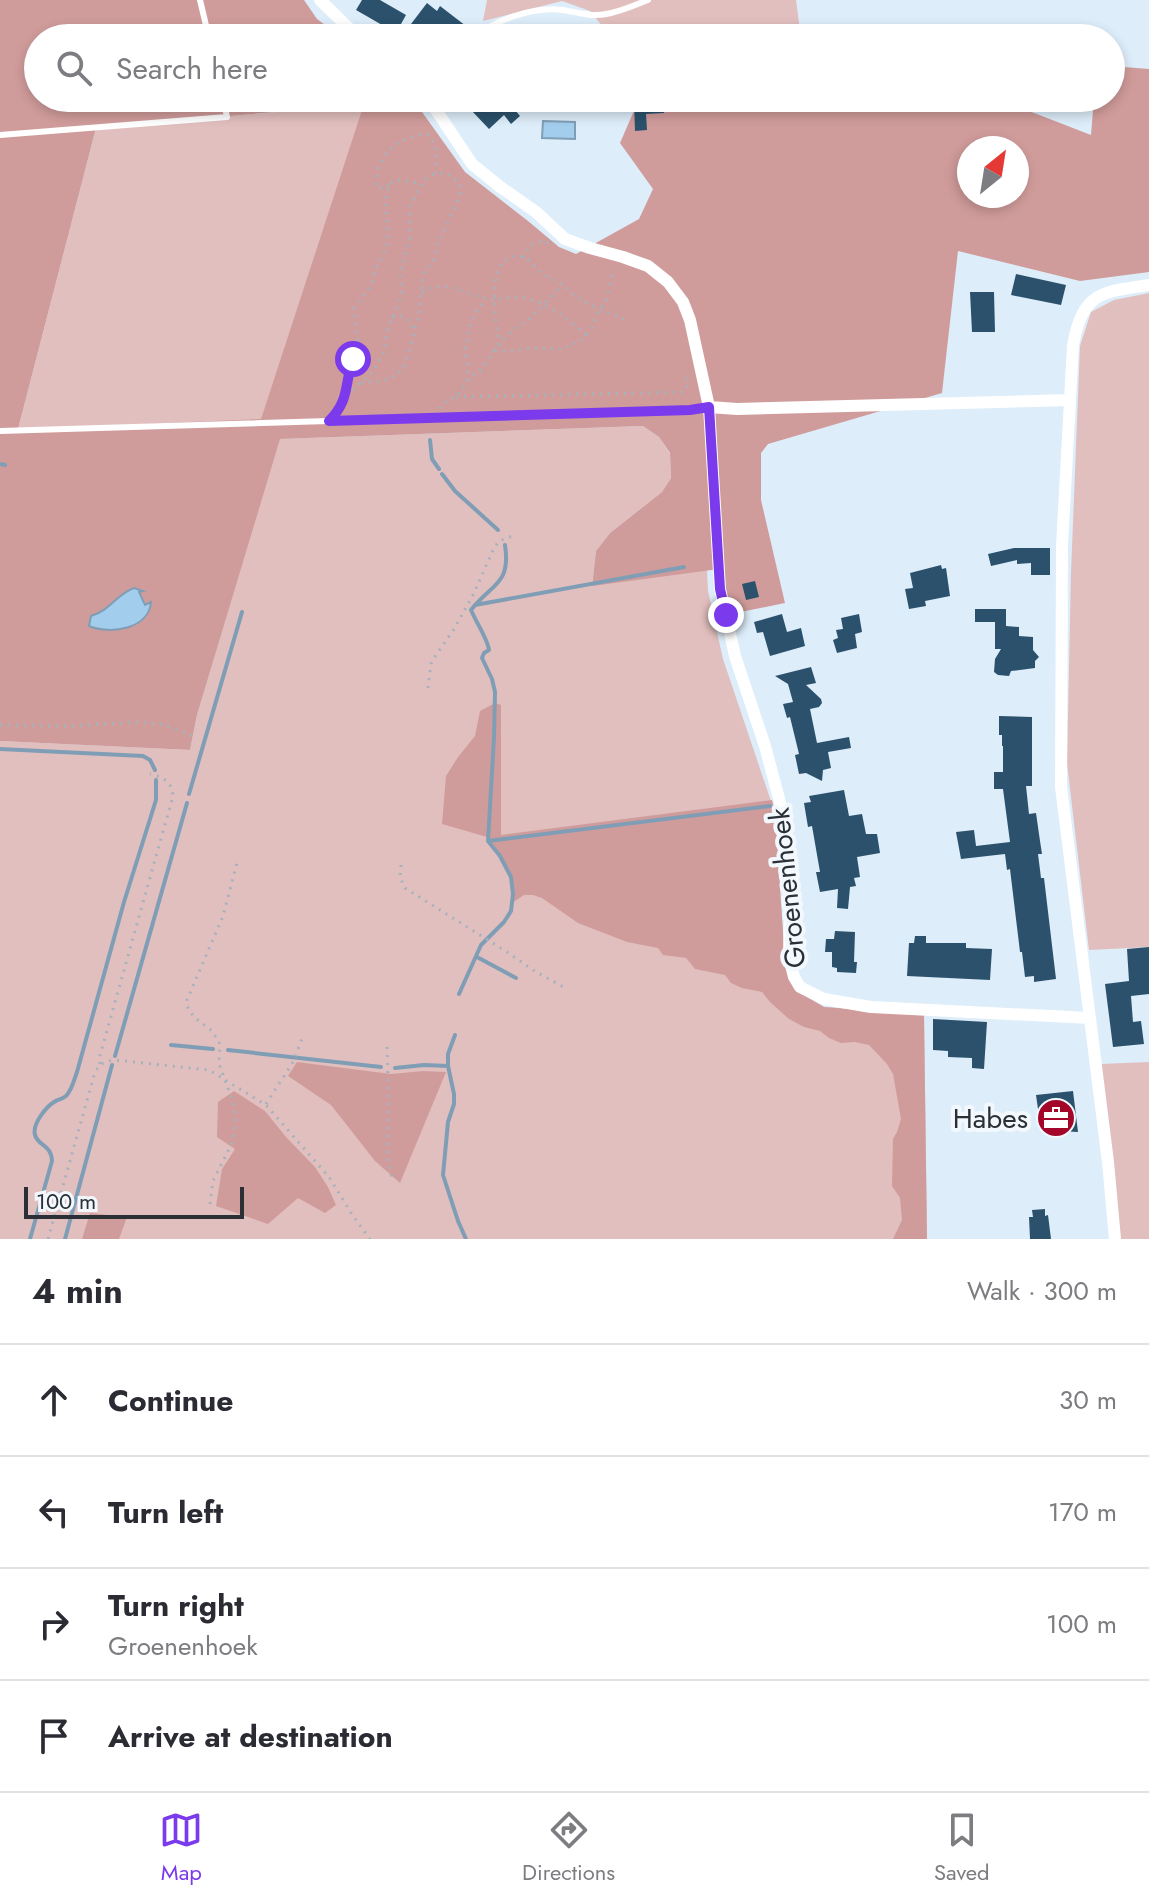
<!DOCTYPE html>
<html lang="en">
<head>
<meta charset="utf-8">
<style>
	:root { --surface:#fff; --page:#f2f2f3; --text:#2b2b33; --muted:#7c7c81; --line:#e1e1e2; --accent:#7c3aed }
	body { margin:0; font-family:Jost,sans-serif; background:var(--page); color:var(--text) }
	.compass { position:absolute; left:957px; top:136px; width:72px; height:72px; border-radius:50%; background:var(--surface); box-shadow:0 4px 12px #0003; rotate:30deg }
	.scale { position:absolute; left:24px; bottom:20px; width:220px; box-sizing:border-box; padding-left:8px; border:4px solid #2a3035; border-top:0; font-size:22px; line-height:28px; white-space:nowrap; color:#2a3035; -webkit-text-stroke:6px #f2f8fd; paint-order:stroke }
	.stop { position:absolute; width:24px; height:24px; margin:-18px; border:6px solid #7c3aed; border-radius:50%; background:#fff }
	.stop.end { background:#7c3aed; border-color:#fff; box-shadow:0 2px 8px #0008 }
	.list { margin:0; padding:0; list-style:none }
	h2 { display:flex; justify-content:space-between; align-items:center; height:104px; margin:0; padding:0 32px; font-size:34px }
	h2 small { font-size:26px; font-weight:400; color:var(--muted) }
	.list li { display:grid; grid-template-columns:52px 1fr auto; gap:24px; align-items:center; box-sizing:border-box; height:112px; padding:0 32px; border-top:2px solid var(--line) }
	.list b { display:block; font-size:30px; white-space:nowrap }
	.list p { margin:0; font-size:26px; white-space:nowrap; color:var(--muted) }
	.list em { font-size:26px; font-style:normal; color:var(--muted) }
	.icon { flex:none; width:44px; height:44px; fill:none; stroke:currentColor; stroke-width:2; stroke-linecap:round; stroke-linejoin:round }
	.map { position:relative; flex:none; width:1149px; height:1239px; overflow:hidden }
	.search { position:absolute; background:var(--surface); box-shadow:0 4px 12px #0003; left:24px; right:24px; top:24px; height:88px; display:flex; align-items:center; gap:20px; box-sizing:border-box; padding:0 28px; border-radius:44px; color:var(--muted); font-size:30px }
	.sheet { height:552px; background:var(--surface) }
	nav { display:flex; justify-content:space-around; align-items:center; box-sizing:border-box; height:112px; border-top:2px solid var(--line); background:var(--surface); font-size:22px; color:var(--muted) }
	nav a { display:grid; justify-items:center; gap:4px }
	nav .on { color:var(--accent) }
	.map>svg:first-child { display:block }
	.green { fill:#e1bfbe }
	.forest { fill:#d09c9b; fill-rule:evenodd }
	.water { fill:#a3cded; stroke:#7f9eb6; stroke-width:2 }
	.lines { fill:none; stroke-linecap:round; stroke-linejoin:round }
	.stream { stroke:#7f9eb6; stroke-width:4 }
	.building { fill:#2b516c }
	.path { stroke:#a5b2bc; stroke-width:3; stroke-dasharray:2 6; stroke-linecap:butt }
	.service { stroke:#fff; stroke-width:6 }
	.minor { stroke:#fff; stroke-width:12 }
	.route { stroke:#7c3aed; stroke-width:10 }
	.labels { text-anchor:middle; stroke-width:8; stroke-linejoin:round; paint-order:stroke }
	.street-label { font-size:28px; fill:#2a3035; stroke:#f2f8fd }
	.poi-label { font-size:28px; fill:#2a3035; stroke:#f2f8fd; text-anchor:end }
</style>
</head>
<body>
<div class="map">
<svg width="1149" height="1239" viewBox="0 0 1149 1239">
	<rect width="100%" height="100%" fill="#ddedf9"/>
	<!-- green -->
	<path class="green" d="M487 0H796L801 38H612L590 11 562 1 483 21Z
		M630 98H780L633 113Z
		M365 104 261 420 18 429 96 128Z
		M1149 293V947L1089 950 1067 763 1071 573 1080 346 1091 312 1114 300Z
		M643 426 659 437 670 454 671 478 662 492 610 533 596 551 592 585 707 570 708 591 723 659 775 813 785 963 795 990 824 1007 924 1015 927 1239H0V741L190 750 197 715 279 439Z
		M1149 1062V1239H1119L1101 1064Z"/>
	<!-- forest -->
	<path class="forest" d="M0 0H304L317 19 343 38H38V98H412L465 172 528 221 559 247 576 254 639 219 653 189 620 143 633 113 780 98H807L872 103 1006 102 1091 135 1094 98H1111V66L1149 69V272L1080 281 958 251 942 393 768 444 761 453V500L785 603 726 615 719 569 592 586 596 551 610 533 662 492 671 478 670 453 659 437 643 426 280 439 197 715 190 750 0 741ZM364 104 261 419 18 429 96 128ZM969 148H1017V196H969Z
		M495 703 501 705V835L772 800 775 813 785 963 795 990 824 1007 924 1015 927 1239H893L902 1220 900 1198 892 1186 893 1139 897 1132 901 1119 893 1074 887 1064 869 1045 855 1042 841 1043 829 1038 820 1031 804 1027 789 1019 770 1002 762 992 742 988 731 983 725 975 695 969 686 958 663 955 658 948 627 942 578 923 542 898 533 895H524L512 903C513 887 511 872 502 859 496 851 490 846 487 837L442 824 446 776 458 757 475 736 480 711Z
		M297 1062 391 1074 423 1071 446 1072 400 1183 375 1161 331 1105 288 1076Z
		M234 1091 265 1111 286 1137 315 1167 328 1187 336 1205 325 1213 298 1198 268 1224 216 1206 222 1169 235 1149 217 1137 218 1102Z
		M90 1213 127 1217 119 1239H82Z"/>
	<!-- water -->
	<path class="water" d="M543 121 575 122V139L542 138Z
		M134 588 143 591 139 592 145 605 151 602C149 629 110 635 89 626L91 616C111 610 118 593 134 588Z"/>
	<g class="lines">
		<!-- stream -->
		<path class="stream" d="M430 440 432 459 439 469
			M0 464 5 465
			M442 474 455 491 498 530
			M475 605 684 567
			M0 749 143 756 150 760 155 770
			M189 794 242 612
			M488 841 770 806
			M477 957 516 978
			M459 994 481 945 504 922 511 911 513 894 511 877 500 856 488 841 494 737 495 692 492 679 482 658 484 653 489 650C488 640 476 622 471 610 492 583 511 585 505 545
			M455 1035 448 1054V1066L454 1094V1104L448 1122 443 1175 458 1221 466 1239
			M171 1045 213 1049
			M228 1050 381 1067
			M115 1056 187 803
			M395 1068 424 1065 448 1066
			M30 1239 52 1161C51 1144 39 1147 35 1135 32 1124 46 1107 54 1102 60 1098 61 1100 66 1096 72 1090 74 1080 77 1072L124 902 156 800V780
			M65 1239 112 1065"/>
	</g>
	<!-- building -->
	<path class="building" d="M362 0H380L406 15 396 33 356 10Z
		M427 3 437 11 440 6 466 26 457 38H429L411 24Z
		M450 98H505L520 116 511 124 504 115 489 129 472 111 452 112Z
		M664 101V113L646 114 647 130 635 131 634 103Z
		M1016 274 1066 285 1061 305 1011 295Z
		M970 292H994L995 332H972Z
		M1014 548H1050V575H1031V563L1017 564V560L991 566 988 554Z
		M941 565 942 569 946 568 950 596 925 601 926 606 909 609 905 589 913 588 910 573Z
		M755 581 759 597 746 600 742 584Z
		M975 609H1006V626L1019 627V636L1033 637V650L1039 657 1035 661V668L1011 671 1009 676 998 675 994 672 995 659 1001 649H995V622H975Z
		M782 614 787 632 801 628 805 646 770 656 763 632 757 633 754 622Z
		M859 614 862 632 855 634 857 648 837 653 833 640 838 638 836 630 843 629 841 618Z
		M811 667 816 683 806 685 821 699 822 703 819 707 810 709 817 743 849 737 851 748 828 752 831 768 823 770 822 781 806 773 799 774 795 755 799 754 790 717 787 718 783 704 793 702 788 684 775 676Z
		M999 716 1032 717V786H1026L1029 814 1036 813 1040 841 1042 854H1038L1041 878H1044L1056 979 1034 982V976L1025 977 1022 952H1020L1010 869 1007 870 1005 854 961 859 956 832 974 830 976 846 1010 842 1003 789H994V772H1003V746H1002V735H999Z
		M844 790 849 816 862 814 866 834H877L880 853 857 857 860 877 854 878 856 886 850 887 848 909 837 908 838 889 820 892 816 872H820L812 826 808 827 804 803 811 802 809 796Z
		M835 931 855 932 854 962H857L856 973 837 972V968L832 967V952H825L826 939H834Z
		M915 936H926V943H966V948L992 949 990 980 907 976 909 943H914Z
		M1149 947V994L1131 996 1133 1022 1141 1021 1144 1044 1113 1047 1105 984 1129 981 1127 949Z
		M933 1019 987 1022 984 1069 972 1068V1058L948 1057V1051L933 1050Z
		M1073 1091 1078 1132 1041 1130 1036 1095Z
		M1045 1209V1216L1048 1215 1051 1239H1030L1029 1217H1033L1032 1210Z"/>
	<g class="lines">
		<!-- path -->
		<path class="path" d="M389 185 383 188 375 186C377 154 397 137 427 134 438 146 437 158 436 173
			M522 257C528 254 527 249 532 245 536 243 540 242 544 240L549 244
			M422 292C447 278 465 295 489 299 498 301 505 297 514 297 538 296 570 319 586 335
			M392 318 397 316C406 317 410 321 414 329
			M499 345C497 326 483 256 517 256 527 256 535 267 542 273 549 278 557 281 564 286 567 288 570 292 573 294 585 304 609 313 624 319
			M495 350 511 351 530 348 562 349 580 341 591 330 599 310 606 302 614 269
			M467 381 468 367 465 348 469 335 468 330 474 315 482 304 483 298
			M346 395 372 373 384 352 386 334 402 295 400 272 410 238V206L425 180 429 176 439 173 450 175 457 181 461 188 459 198 438 244 436 257 423 274 419 316 405 365C395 382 378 381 361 383
			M456 397 681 392 687 386V375
			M439 408 450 399 456 397 471 377 481 370 496 348 512 331 533 316 562 285
			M339 409 347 393 349 371 358 344 354 308 372 284 375 270 386 249 388 234 385 202 389 185 392 182 401 180 422 184
			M428 688 431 664 434 658 454 629 473 595 494 548 499 541 515 535
			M0 725 71 726 139 722 166 725 192 736
			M401 865 400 877 405 888 504 950 533 970 567 989
			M387 1047 389 1102 387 1154 392 1180
			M100 1064 99 1059 173 796C172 782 163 777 150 774
			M266 1104 293 1062 303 1036
			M210 1204 213 1181 232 1143 235 1129V1113L232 1099 219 1064 220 1044 212 1031 194 1017 187 1006V1000L223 916 237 863
			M48 1239 95 1072C101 1063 105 1061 115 1060L209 1070 266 1105 329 1177 353 1216 370 1239"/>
		<!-- service -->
		<path class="service" d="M200 0 209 38
			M474 38C493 20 536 6 562 10 577 12 590 17 606 14 620 12 635 5 648 0
			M0 135 227 117 223 98
			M0 431 690 410 709 407"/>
		<!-- minor -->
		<path class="minor" d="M320 0 359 38
			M428 98 472 164 499 186 536 212 565 239 590 248 623 257 648 266 668 282 683 302 690 320 709 407 720 589 735 656 765 746 785 821 790 909 789 957 794 977 800 987 824 999 871 1007 1089 1018
			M709 407 737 409 1070 400
			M1115 1239 1108 1162 1061 787 1062 546 1073 345C1083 292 1101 292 1149 285"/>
	</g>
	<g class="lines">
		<!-- route -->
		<path class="route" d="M353 359C344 385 350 400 329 421L690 410 709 407 720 589 726 615"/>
	</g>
	<!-- icons -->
	<defs>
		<g id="office-disc" transform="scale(2)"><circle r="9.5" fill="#a30629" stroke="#f2f8fd"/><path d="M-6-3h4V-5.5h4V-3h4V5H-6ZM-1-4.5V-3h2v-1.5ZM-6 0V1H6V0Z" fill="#fff"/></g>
	</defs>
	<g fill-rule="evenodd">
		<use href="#office-disc" x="1056" y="1118"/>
	</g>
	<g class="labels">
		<!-- street labels -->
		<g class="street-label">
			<text transform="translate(787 888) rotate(-96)" y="10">Groenenhoek</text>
		</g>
		<!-- poi labels -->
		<g class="poi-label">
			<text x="1028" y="1128">Habes</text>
		</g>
	</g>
</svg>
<svg class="compass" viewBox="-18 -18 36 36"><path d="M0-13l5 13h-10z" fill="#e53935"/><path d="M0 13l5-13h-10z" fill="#7c7c81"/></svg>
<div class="scale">100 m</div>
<div class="stop" style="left:353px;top:359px"></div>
<div class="stop end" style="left:726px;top:615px"></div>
<div class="search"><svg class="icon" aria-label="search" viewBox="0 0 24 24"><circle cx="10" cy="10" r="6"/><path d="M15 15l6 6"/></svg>Search here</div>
</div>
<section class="sheet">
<h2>4 min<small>Walk · 300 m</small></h2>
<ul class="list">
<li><svg class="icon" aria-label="ahead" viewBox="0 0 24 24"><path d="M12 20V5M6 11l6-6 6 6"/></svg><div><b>Continue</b></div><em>30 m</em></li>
<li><svg class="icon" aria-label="left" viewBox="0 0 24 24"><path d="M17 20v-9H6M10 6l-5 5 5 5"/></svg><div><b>Turn left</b></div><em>170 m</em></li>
<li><svg class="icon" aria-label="right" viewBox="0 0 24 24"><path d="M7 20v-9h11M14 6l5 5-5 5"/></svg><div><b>Turn right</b><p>Groenenhoek</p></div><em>100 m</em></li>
<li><svg class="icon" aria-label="arrive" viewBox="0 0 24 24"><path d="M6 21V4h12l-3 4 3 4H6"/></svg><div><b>Arrive at destination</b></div></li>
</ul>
</section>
<nav>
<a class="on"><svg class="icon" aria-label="map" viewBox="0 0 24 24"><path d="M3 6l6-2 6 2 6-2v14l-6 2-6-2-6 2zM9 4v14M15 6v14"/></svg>Map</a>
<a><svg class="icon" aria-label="directions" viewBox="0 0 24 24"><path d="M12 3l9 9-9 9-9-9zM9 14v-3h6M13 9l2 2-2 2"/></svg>Directions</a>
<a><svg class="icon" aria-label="saved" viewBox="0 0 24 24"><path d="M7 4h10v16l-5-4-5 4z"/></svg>Saved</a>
</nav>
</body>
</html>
